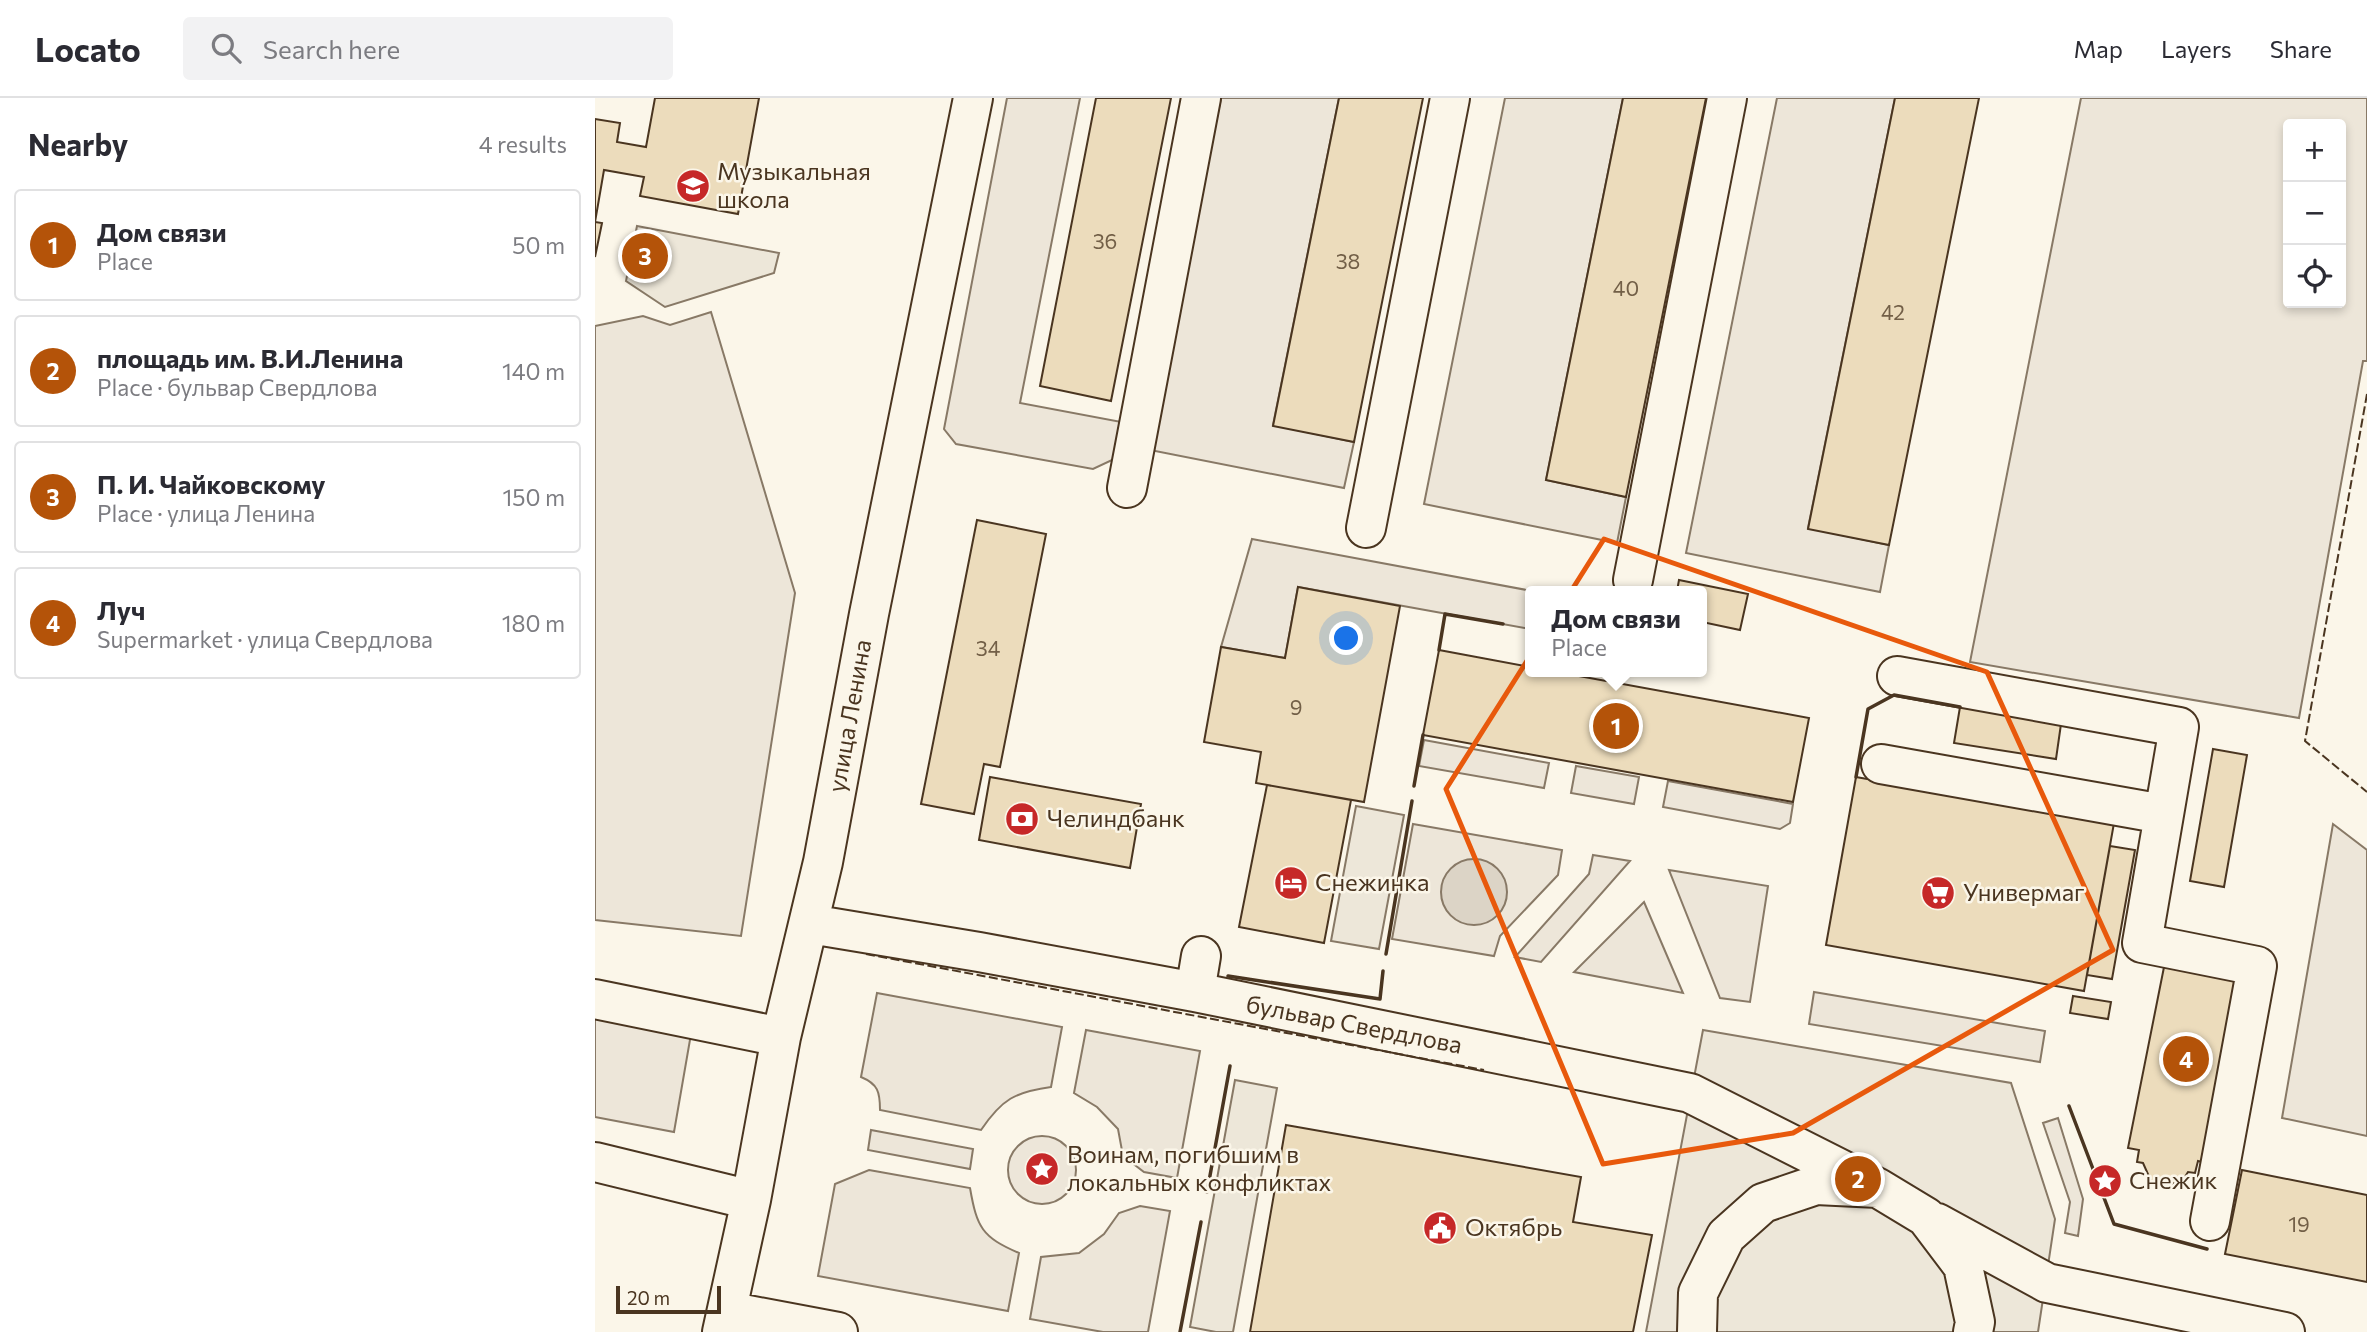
<!DOCTYPE html>
<html lang="en">
<head>
<meta charset="utf-8">
<style>
	:root { --surface:#fff; --page:#f2f2f3; --text:#2b2b33; --muted:#7c7c81; --line:#e1e1e2; --accent:#b45309 }
	body { margin:0; font-family:Commissioner,sans-serif; background:var(--page); color:var(--text) }
	.controls { position:absolute; right:21px; top:21px; display:grid; overflow:hidden; border-radius:7px; box-shadow:0 4px 10px #0003 }
	.controls button { width:63px; height:63px; display:grid; place-items:center; padding:0; border:0; border-bottom:2px solid var(--line); background:var(--surface); color:var(--text); font:35px sans-serif }
	.scale { position:absolute; left:21px; bottom:18px; width:105px; box-sizing:border-box; padding-left:7px; border:4px solid #4a3520; border-top:0; font-size:19px; line-height:24px; white-space:nowrap; color:#4a3520; -webkit-text-stroke:5px #fbf6e9; paint-order:stroke }
	.you { position:absolute; left:752px; top:541px; width:24px; height:24px; margin:-18px; border:5px solid #fff; border-radius:50%; background:#1a73e8; box-shadow:0 0 0 10px #1a73e833 }
	.badge { display:grid; place-items:center; width:46px; height:46px; border-radius:50%; background:var(--accent); color:#fff; font-size:23px; font-weight:700 }
	.pin { position:absolute; translate:-50% -50%; border:4px solid #fff; box-shadow:0 2px 7px #0006 }
	.popup { position:absolute; left:930px; top:488px; width:182px; height:91px; box-sizing:border-box; display:grid; place-content:center; border-radius:7px; background:var(--surface); filter:drop-shadow(0 2px 5px #0005); font-size:23px; white-space:nowrap; color:var(--muted) }
	.popup b { font-size:26px; color:var(--text) }
	.popup::after { content:''; position:absolute; left:50%; top:100%; margin-left:-14px; border:14px solid transparent; border-top-color:var(--surface) }
	.list { margin:0; padding:0; list-style:none }
	h2 { display:flex; justify-content:space-between; align-items:center; height:91px; margin:0; padding:0 28px; font-size:30px }
	h2 small { font-size:23px; font-weight:400; color:var(--muted) }
	.list li { display:grid; grid-template-columns:46px 1fr auto; gap:21px; align-items:center; box-sizing:border-box; height:112px; margin:0 14px 14px; padding:0 14px; border:2px solid var(--line); border-radius:7px }
	.list b { display:block; font-size:26px; white-space:nowrap }
	.list p { margin:0; font-size:23px; white-space:nowrap; color:var(--muted) }
	.list em { font-size:23px; font-style:normal; color:var(--muted) }
	.icon { flex:none; width:38px; height:38px; fill:none; stroke:currentColor; stroke-width:2; stroke-linecap:round; stroke-linejoin:round }
	.map { position:relative; flex:none; width:1772px; height:1234px; overflow:hidden }
	header { display:flex; align-items:center; gap:42px; box-sizing:border-box; height:98px; padding:0 35px; background:var(--surface); border-bottom:2px solid var(--line) }
	header strong { font-size:33px }
	nav { display:flex; gap:38px; margin-inline-start:auto; font-size:24px }
	.search { width:490px; height:63px; background:var(--page); display:flex; align-items:center; gap:18px; box-sizing:border-box; padding:0 24px; border-radius:7px; color:var(--muted); font-size:26px }
	main { display:flex }
	aside { flex:1; background:var(--surface) }
	.map>svg:first-child { display:block }
	.green { fill:#ede6d9; stroke:#887966; stroke-width:2; fill-rule:evenodd }
	.parking { fill:#ede7d9; stroke:#887966; stroke-width:2 }
	.water { fill:#dcd4c6; stroke:#887966; stroke-width:2 }
	.building { fill:#ecdcbc; stroke:#4a3520; stroke-width:2 }
	.lines { fill:none; stroke-linecap:round; stroke-linejoin:round }
	.minor-casing { stroke:#4a3520; stroke-width:42 }
	.minor { stroke:#fbf6e9; stroke-width:38 }
	.fence { stroke:#4a3520; stroke-width:2; stroke-dasharray:9 3.5; stroke-linecap:butt }
	.wall { stroke:#4a3520; stroke-width:3.5 }
	.marked { fill:none; stroke:#e8590c; stroke-width:5; stroke-linejoin:round }
	.labels { text-anchor:middle; stroke-width:5; stroke-linejoin:round; paint-order:stroke }
	.number-label { font-size:21px; fill:#725f47 }
	.poi-label { font-size:24px; fill:#4a3520; stroke:#fbf6e9; text-anchor:start }
	.street-label { font-size:24px; fill:#4a3520; stroke:#fbf6e9 }
</style>
</head>
<body>
<header>
<strong>Locato</strong>
<div class="search"><svg class="icon" aria-label="search" viewBox="0 0 24 24"><circle cx="10" cy="10" r="6"/><path d="M15 15l6 6"/></svg>Search here</div>
<nav><a>Map</a><a>Layers</a><a>Share</a></nav>
</header>
<main>
<aside>
<h2>Nearby<small>4 results</small></h2>
<ul class="list">
<li><span class="badge">1</span><div><b>Дом связи</b><p>Place</p></div><em>50 m</em></li>
<li><span class="badge">2</span><div><b>площадь им. В.И.Ленина</b><p>Place · бульвар Свердлова</p></div><em>140 m</em></li>
<li><span class="badge">3</span><div><b>П. И. Чайковскому</b><p>Place · улица Ленина</p></div><em>150 m</em></li>
<li><span class="badge">4</span><div><b>Луч</b><p>Supermarket · улица Свердлова</p></div><em>180 m</em></li>
</ul>
</aside>
<div class="map">
<svg width="1772" height="1234" viewBox="0 0 1772 1234">
	<rect width="100%" height="100%" fill="#fbf6e9"/>
	<!-- green -->
	<path class="green" d="M412 0H485L425 305 537 326 532 355 498 371 361 346 349 331Z
		M626 0H744L678 327 759 344 749 390 555 352Z
		M910 0H1028L951 382 1031 399 1022 445 829 406Z
		M1182 0H1300L1213 430 1294 447 1285 494 1091 455Z
		M1486 0H1772V263H1768L1704 620 1375 564ZM1693 26H1746V205H1693Z
		M116 214 200 495 146 838 0 822V228L48 218 75 227Z
		M657 441 937 493 935 531 703 489 690 560 626 549Z
		M829 642 954 665 949 690 824 668Z
		M981 668 1044 679 1039 706 976 695Z
		M1073 683 1198 706 1195 725 1185 731 1068 709Z
		M818 726 967 752 963 777 905 838 899 858 797 841Z
		M1738 726 1772 752V1038L1687 1020Z
		M998 757 1035 763 946 864 920 859 994 776Z
		M1074 772 1173 788 1155 904 1125 900Z
		M1049 804 1088 895 979 874Z
		M1219 894 1450 933 1445 964 1214 926Z
		M282 895 467 929 456 989C420 994 407 1001 386 1032L285 1012C285 994 283 986 266 979Z
		M0 918 96 936 79 1034 0 1019Z
		M491 932 605 953 582 1080 549 1074 528 1058 523 1031 502 1009 479 995Z
		M1463 1020 1488 1101 1483 1138 1470 1135 1475 1104 1448 1025Z
		M276 1032 378 1051 375 1071 273 1052Z
		M413 1072a34 34 0 1 1 68 0a34 34 0 1 1-68 0Z
		M274 1072 375 1090C382 1130 387 1139 424 1155L413 1213 223 1178 240 1086Z
		M545 1108 575 1113 553 1234H508L435 1221 446 1159 484 1155 509 1136 524 1115Z"/>
	<!-- parking -->
	<path class="parking" d="M42 128 184 155 179 175 70 209 31 183Z
		M761 708 809 717 784 851 736 843Z
		M1108 932 1416 985 1460 1121 1443 1234H1051Z
		M640 982 682 990 638 1234H621L595 1229Z"/>
	<!-- water -->
	<path class="water" d="M846 794a33 33 0 1 1 66 0a33 33 0 1 1-66 0Z"/>
	<!-- building -->
	<path class="building" d="M60 0H164L143 116 45 98 49 79 9 72 0 124 7 125 0 159V21L25 25 22 44 51 49Z
		M501 0H576L516 303 445 288Z
		M744 0H828L759 344 678 328Z
		M1028 0H1111L1031 399 951 382Z
		M1300 0H1384L1294 447 1213 431Z
		M382 422 451 436 405 669 389 666 379 716 326 706Z
		M1084 482 1153 496 1145 532 1107 524V493H1082Z
		M703 489 805 508 769 704 661 685 666 654 609 644 626 549 690 560Z
		M844 552 935 569V574H962L1214 620 1198 704 828 637Z
		M1365 609 1466 626 1461 661 1359 645Z
		M1618 651 1652 657 1629 789 1595 783Z
		M395 679 546 706 535 770 384 742Z
		M1261 679 1519 725 1489 893 1231 847Z
		M672 687 756 702 729 845 644 829Z
		M1515 748 1540 752 1517 881 1492 877Z
		M1572 854 1654 870 1615 1066 1603 1063 1600 1075 1593 1074 1588 1082 1572 1088 1556 1083 1548 1065 1542 1064 1544 1052 1533 1050Z
		M1478 898 1516 904 1513 921 1475 915Z
		M691 1027 986 1079 978 1124 1057 1137 1038 1234H655Z
		M1647 1072 1772 1097V1184L1630 1156Z"/>
	<g class="lines">
		<!-- minor casing -->
		<g class="minor-casing">
			<path id="minor" d="M532 390 606 0
				M771 430 855 0
				M1038 482 1132 0
				M1302 578 1584 629 1547 845 1662 868 1615 1123
				M1286 666 1568 716
				M215 826 384 854 600 894 1095 995 1283 1090
				M600 894 606 858
				M0 901 186 939
				M0 1064 156 1102
				M1342 1125 1452 1185 1690 1234
				M132 1213 243 1234
				M127 1234 156 1102 186 939 228 764 274 516 378 0
				M1102 1234 1103 1195 1131 1138 1168 1105 1221 1087 1283 1090 1331 1119 1368 1168 1380 1224 1378 1234"/>
		</g>
		<!-- minor -->
		<use href="#minor" class="minor"/>
		<!-- fence -->
		<path class="fence" d="M1772 296 1710 643 1772 694
			M271 856 889 972"/>
		<!-- wall -->
		<path class="wall" d="M844 552 850 516 908 526
			M1261 679 1273 611 1299 597 1365 609
			M819 688 828 637
			M791 856 817 703
			M633 878 785 901 788 873
			M1474 1008 1519 1126 1612 1151
			M612 1094 635 968
			M585 1234 606 1124"/>
	</g>
	<!-- marked area -->
	<path class="marked" d="M1009 441 1392 574 1518 852 1198 1035 1008 1066 851 691Z"/>
	<!-- icons -->
	<defs>
		<g id="school-disc" transform="scale(1.75)"><circle r="9.5" fill="#c62828" stroke="#fbf6e9"/><path d="M0-5L7-2L0 1L-7-2ZM-4 1L0 2.5L4 1V4Q0 6-4 4Z" fill="#fff"/></g>
		<g id="bank-disc" transform="scale(1.75)"><circle r="9.5" fill="#c62828" stroke="#fbf6e9"/><path d="M-6-4H6V4H-6ZM0-2.3a2.3 2.3 0 1 0 0 4.6a2.3 2.3 0 1 0 0-4.6Z" fill="#fff"/></g>
		<g id="hotel-disc" transform="scale(1.75)"><circle r="9.5" fill="#c62828" stroke="#fbf6e9"/><path d="M-6-4.5h1.5V1H6V5H4.5V3h-9V5H-6ZM-4 0a1.8 1.8 0 1 1 3.6 0ZM.5 0V-2.5h3Q6-2.5 6 0Z" fill="#fff"/></g>
		<g id="supermarket-disc" transform="scale(1.75)"><circle r="9.5" fill="#c62828" stroke="#fbf6e9"/><path d="M-6-5.5h2.5l.6 2H6L4.5 2H-2.5L-4.4-4H-6ZM-1.5 3.2a1.3 1.3 0 1 0 .1 0ZM3 3.2a1.3 1.3 0 1 0 .1 0Z" fill="#fff"/></g>
		<g id="sight-disc" transform="scale(1.75)"><circle r="9.5" fill="#c62828" stroke="#fbf6e9"/><path d="M0-6L1.8-2.2L6-1.7L2.9 1.2L3.7 5.4L0 3.3L-3.7 5.4L-2.9 1.2L-6-1.7L-1.8-2.2Z" fill="#fff"/></g>
		<g id="civic-disc" transform="scale(1.75)"><circle r="9.5" fill="#c62828" stroke="#fbf6e9"/><path d="M-.6-6.5H3V-4.5H.6V-3L4-1V1h2V6H-6V1h2V-1L-.6-3ZM-1.2 2.5V6h2.4V2.5Z" fill="#fff"/></g>
	</defs>
	<g fill-rule="evenodd">
		<use href="#school-disc" x="98" y="88"/>
		<use href="#bank-disc" x="427" y="721"/>
		<use href="#hotel-disc" x="696" y="785"/>
		<use href="#supermarket-disc" x="1343" y="795"/>
		<use href="#sight-disc" x="447" y="1071"/>
		<use href="#sight-disc" x="1510" y="1083"/>
		<use href="#civic-disc" x="845" y="1130"/>
	</g>
	<g class="labels">
		<!-- number labels -->
		<g class="number-label">
			<text x="510" y="151">36</text>
			<text x="753" y="171">38</text>
			<text x="1031" y="198">40</text>
			<text x="1298" y="222">42</text>
			<text x="393" y="558">34</text>
			<text x="701" y="617">9</text>
			<text x="1704" y="1134">19</text>
		</g>
		<!-- poi labels -->
		<g class="poi-label">
			<text x="122" y="82">Музыкальная<tspan x="122" dy="28">школа</tspan></text>
			<text x="452" y="729">Челиндбанк</text>
			<text x="720" y="793">Снежинка</text>
			<text x="1368" y="803">Универмаг</text>
			<text x="472" y="1065">Воинам, погибшим в<tspan x="472" dy="28">локальных конфликтах</tspan></text>
			<text x="1534" y="1091">Снежик</text>
			<text x="870" y="1138">Октябрь</text>
		</g>
		<!-- street labels -->
		<g class="street-label">
			<text transform="translate(255 618) rotate(-80)" y="8">улица Ленина</text>
			<text transform="translate(759 927) rotate(11)" y="8">бульвар Свердлова</text>
		</g>
	</g>
</svg>
<div class="controls">
<button>+</button>
<button>−</button>
<button><svg class="icon" aria-label="locate" viewBox="0 0 24 24"><circle cx="12" cy="12" r="6"/><path d="M12 2v4M12 18v4M2 12h4M18 12h4"/></svg></button>
</div>
<div class="scale">20 m</div>
<div class="you"></div>
<div class="pin badge" style="left:1021px;top:628px">1</div>
<div class="popup"><b>Дом связи</b>Place</div>
<div class="pin badge" style="left:1263px;top:1081px">2</div>
<div class="pin badge" style="left:50px;top:158px">3</div>
<div class="pin badge" style="left:1591px;top:961px">4</div>
</div>
</main>
</body>
</html>
